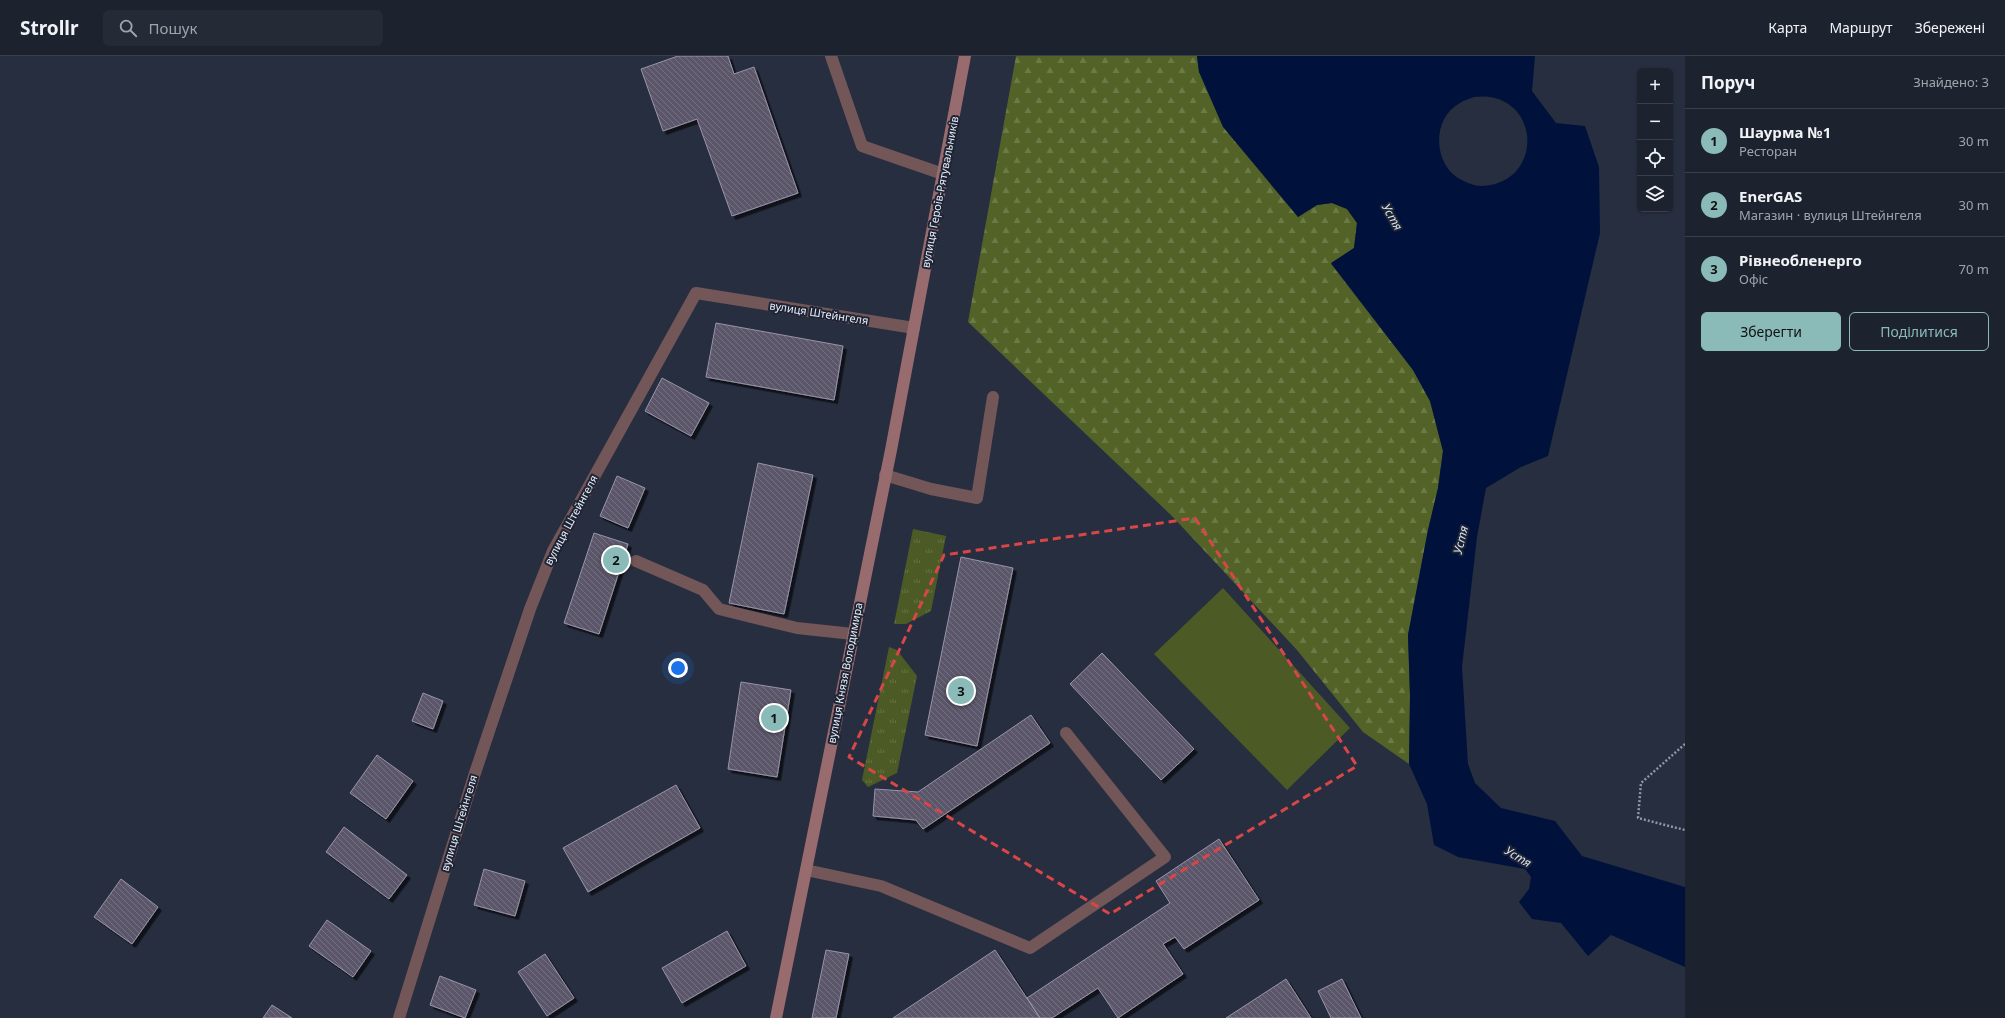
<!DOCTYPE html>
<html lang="uk">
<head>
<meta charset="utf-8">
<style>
	:root { --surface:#1d222f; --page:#252a37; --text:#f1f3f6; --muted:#a0a4aa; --line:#3b3f4b; --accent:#8bbbb9 }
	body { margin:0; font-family:"Noto Sans",sans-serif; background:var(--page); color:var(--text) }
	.controls { position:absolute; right:12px; top:12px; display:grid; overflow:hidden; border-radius:6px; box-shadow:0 1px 3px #0004 }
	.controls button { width:36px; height:36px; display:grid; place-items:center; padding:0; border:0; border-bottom:1px solid var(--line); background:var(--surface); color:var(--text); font:20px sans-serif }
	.you { position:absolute; left:678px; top:612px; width:14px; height:14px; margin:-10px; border:3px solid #fff; border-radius:50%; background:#1a73e8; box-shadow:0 0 0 6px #1a73e833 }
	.badge { display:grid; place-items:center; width:26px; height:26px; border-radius:50%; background:var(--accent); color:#111; font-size:13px; font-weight:700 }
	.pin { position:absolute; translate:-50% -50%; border:2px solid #fff; box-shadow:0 1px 4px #0006 }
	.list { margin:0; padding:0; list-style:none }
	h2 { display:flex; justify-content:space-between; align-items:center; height:52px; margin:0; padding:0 16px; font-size:17px }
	h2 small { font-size:13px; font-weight:400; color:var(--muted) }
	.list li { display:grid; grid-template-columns:26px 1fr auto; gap:12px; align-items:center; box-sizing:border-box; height:64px; padding:0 16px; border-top:1px solid var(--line) }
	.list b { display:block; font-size:15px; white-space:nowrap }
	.list p { margin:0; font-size:13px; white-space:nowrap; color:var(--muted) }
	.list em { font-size:13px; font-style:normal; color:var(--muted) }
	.actions { display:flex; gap:8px; padding:12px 16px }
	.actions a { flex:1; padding:9px 0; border:1px solid var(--accent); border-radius:6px; text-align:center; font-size:14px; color:var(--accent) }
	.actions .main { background:var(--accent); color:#111 }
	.icon { flex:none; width:22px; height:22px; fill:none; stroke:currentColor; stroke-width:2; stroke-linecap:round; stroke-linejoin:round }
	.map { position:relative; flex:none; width:1685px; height:962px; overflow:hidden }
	header { display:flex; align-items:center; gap:24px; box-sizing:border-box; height:56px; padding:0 20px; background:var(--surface); border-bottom:1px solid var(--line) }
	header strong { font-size:19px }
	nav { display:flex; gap:22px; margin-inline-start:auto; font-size:14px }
	.search { width:280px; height:36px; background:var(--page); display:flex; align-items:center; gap:10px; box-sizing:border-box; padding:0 14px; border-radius:6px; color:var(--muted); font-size:15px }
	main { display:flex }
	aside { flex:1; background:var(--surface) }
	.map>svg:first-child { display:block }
	.grass { fill:url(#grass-tufts) }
	.forest { fill:url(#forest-firs) }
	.park { fill:#4c5b25 }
	.water { fill:#00123c; fill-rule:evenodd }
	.building { fill:url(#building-back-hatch); stroke:#9994a9; filter:url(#shadow) }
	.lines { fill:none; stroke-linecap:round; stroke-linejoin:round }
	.path { stroke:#9096a3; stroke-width:2.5; stroke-dasharray:2 2; stroke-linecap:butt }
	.lane { stroke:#735658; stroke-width:12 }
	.street { stroke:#735658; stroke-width:12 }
	.secondary { stroke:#986b6f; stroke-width:12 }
	.marked { fill:none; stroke:#d94647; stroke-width:3; stroke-dasharray:8 5; stroke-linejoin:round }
	.labels { text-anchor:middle; stroke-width:4; stroke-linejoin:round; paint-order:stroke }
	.street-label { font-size:11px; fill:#e8edf8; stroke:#1e2434 }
	.water-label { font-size:12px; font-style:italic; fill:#dbe5f4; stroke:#1e2434 }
</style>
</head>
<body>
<header>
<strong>Strollr</strong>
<div class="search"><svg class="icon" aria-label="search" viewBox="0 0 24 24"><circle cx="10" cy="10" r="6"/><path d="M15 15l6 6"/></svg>Пошук</div>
<nav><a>Карта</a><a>Маршрут</a><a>Збережені</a></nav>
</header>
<main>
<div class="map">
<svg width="1685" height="962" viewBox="0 0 1685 962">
	<defs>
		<pattern id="grass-tufts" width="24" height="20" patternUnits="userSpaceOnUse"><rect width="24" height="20" fill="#4c5b25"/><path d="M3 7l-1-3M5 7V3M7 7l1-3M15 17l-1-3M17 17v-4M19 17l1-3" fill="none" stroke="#667345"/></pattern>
		<pattern id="forest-firs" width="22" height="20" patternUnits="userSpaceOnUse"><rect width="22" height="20" fill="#536327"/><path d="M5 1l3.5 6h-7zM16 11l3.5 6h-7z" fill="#6c7a47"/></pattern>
		<pattern id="building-back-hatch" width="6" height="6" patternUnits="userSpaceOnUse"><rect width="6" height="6" fill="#5b566a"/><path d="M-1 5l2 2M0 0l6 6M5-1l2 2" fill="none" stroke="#736f80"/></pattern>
		<filter id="shadow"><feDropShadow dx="3.5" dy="3.5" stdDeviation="0" flood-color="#0009"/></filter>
	</defs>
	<rect width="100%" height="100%" fill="#272e3f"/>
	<!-- grass -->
	<path class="grass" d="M913 473 946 480 931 555 906 568H894Z
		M889 591 897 594 917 620 897 717 868 731 862 724Z"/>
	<!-- forest -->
	<path class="forest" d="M1016 0H1197L1199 16 1298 161 1317 149 1332 147 1347 153 1357 167 1354 192 1331 208 1413 314 1430 345 1443 395 1438 432 1428 474 1408 579 1410 640 1409 708 1363 676 1297 594 1172 460 968 266Z"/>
	<!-- park -->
	<path class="park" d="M1223 532 1350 672 1287 734 1154 598Z"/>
	<!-- water -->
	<path class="water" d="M1197 0H1535L1532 35 1556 67 1585 70 1599 111 1600 177 1548 400 1521 411 1486 432 1477 481 1462 611 1468 708 1475 727 1501 752 1555 765 1582 800 1685 831V911L1611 879 1588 900 1561 867 1532 863 1519 846 1529 833 1531 821 1525 813 1458 801 1434 789 1427 748 1409 708 1410 640 1408 579 1428 474 1438 432 1443 395 1430 345 1413 314 1331 207 1354 192 1357 167 1347 153 1332 147 1317 149 1298 161 1223 71 1199 16ZM1474 41C1479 41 1485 40 1489 41 1537 47 1541 115 1495 128 1488 130 1478 131 1471 128 1460 124 1451 119 1445 108 1434 88 1438 59 1460 47 1464 44 1470 43 1474 41Z"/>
	<!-- building -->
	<path class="building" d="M678 0H728L734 18 754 11 798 137 732 160 697 63 663 75 641 13Z
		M716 267 843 290 834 344 706 321Z
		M662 322 709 347 691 380 645 355Z
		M758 407 813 419 784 558 729 547Z
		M617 420 645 432 628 472 600 460Z
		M594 477 628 488 599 578 564 567Z
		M961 501 1013 512 977 690 925 679Z
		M1102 597 1194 693 1161 724 1070 628Z
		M741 626 791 634 777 721 728 713Z
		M423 637 443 645 433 673 412 665Z
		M1031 659 1050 687 923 773 916 764 873 760 875 733 918 736Z
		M377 699 413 725 386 763 350 737Z
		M676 729 700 772 588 836 563 792Z
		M344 771 407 819 389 843 326 796Z
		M1219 783 1259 844 1184 893 1175 881 1163 888 1183 918 1118 962 1098 932 1052 962H1040L1027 942 1170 847 1156 825Z
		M484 813 525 825 515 860 474 849Z
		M121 823 158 851 132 888 94 861Z
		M327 864 371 895 353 921 309 890Z
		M727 875 746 910 682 947 662 912Z
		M826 894 849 898 836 962H812Z
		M995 894 1040 962H893Z
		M545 898 574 942 547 960 518 916Z
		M440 920 476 934 465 962 430 949Z
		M1286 923 1311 962H1226Z
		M1342 923 1361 962H1331L1318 935Z
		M272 949 292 962H263Z"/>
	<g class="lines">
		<!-- path -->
		<path class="path" d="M1685 688 1641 727 1638 762 1685 774"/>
		<!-- lane -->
		<path class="lane" d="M831 0 862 90 943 118
			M885 419 931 433 977 442 993 341
			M636 505 703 534 719 553 797 572 853 578
			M806 814 881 830 1030 892 1165 801 1066 677"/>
		<!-- street -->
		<path class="street" d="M399 962 474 720 530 553 553 495 696 237 914 272"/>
		<!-- secondary -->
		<path class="secondary" d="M776 962 891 394 965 0"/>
	</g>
	<!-- marked area -->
	<path class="marked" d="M1195 462 1357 710 1110 858 849 701 944 499Z"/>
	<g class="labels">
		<!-- street labels -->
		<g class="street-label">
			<text transform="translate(940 136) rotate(-79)" y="4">вулиця Героїв-Рятувальників</text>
			<text transform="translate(819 257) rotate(9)" y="4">вулиця Штейнгеля</text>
			<text transform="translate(571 464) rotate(-62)" y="4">вулиця Штейнгеля</text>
			<text transform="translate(845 617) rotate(-79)" y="4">вулиця Князя Володимира</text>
			<text transform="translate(459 767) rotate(-73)" y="4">вулиця Штейнгеля</text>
		</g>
		<!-- water labels -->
		<g class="water-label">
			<text transform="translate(1392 161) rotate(60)" y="4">Устя</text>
			<text transform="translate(1461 484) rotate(-76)" y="4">Устя</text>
			<text transform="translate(1518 801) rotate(31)" y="4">Устя</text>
		</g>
	</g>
</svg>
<div class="controls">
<button>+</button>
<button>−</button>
<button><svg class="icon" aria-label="locate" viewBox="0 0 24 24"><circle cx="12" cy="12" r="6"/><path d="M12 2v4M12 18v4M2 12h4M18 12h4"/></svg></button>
<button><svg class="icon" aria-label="layers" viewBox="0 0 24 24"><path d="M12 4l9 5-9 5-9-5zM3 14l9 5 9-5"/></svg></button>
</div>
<div class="you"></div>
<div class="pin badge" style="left:774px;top:662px">1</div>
<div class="pin badge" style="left:616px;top:504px">2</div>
<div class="pin badge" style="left:961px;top:635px">3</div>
</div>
<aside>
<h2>Поруч<small>Знайдено: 3</small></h2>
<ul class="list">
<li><span class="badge">1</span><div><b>Шаурма №1</b><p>Ресторан</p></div><em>30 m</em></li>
<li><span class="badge">2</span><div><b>EnerGAS</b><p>Магазин · вулиця Штейнгеля</p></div><em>30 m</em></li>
<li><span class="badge">3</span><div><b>Рівнеобленерго</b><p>Офіс</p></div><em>70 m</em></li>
</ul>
<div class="actions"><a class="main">Зберегти</a><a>Поділитися</a></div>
</aside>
</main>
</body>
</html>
